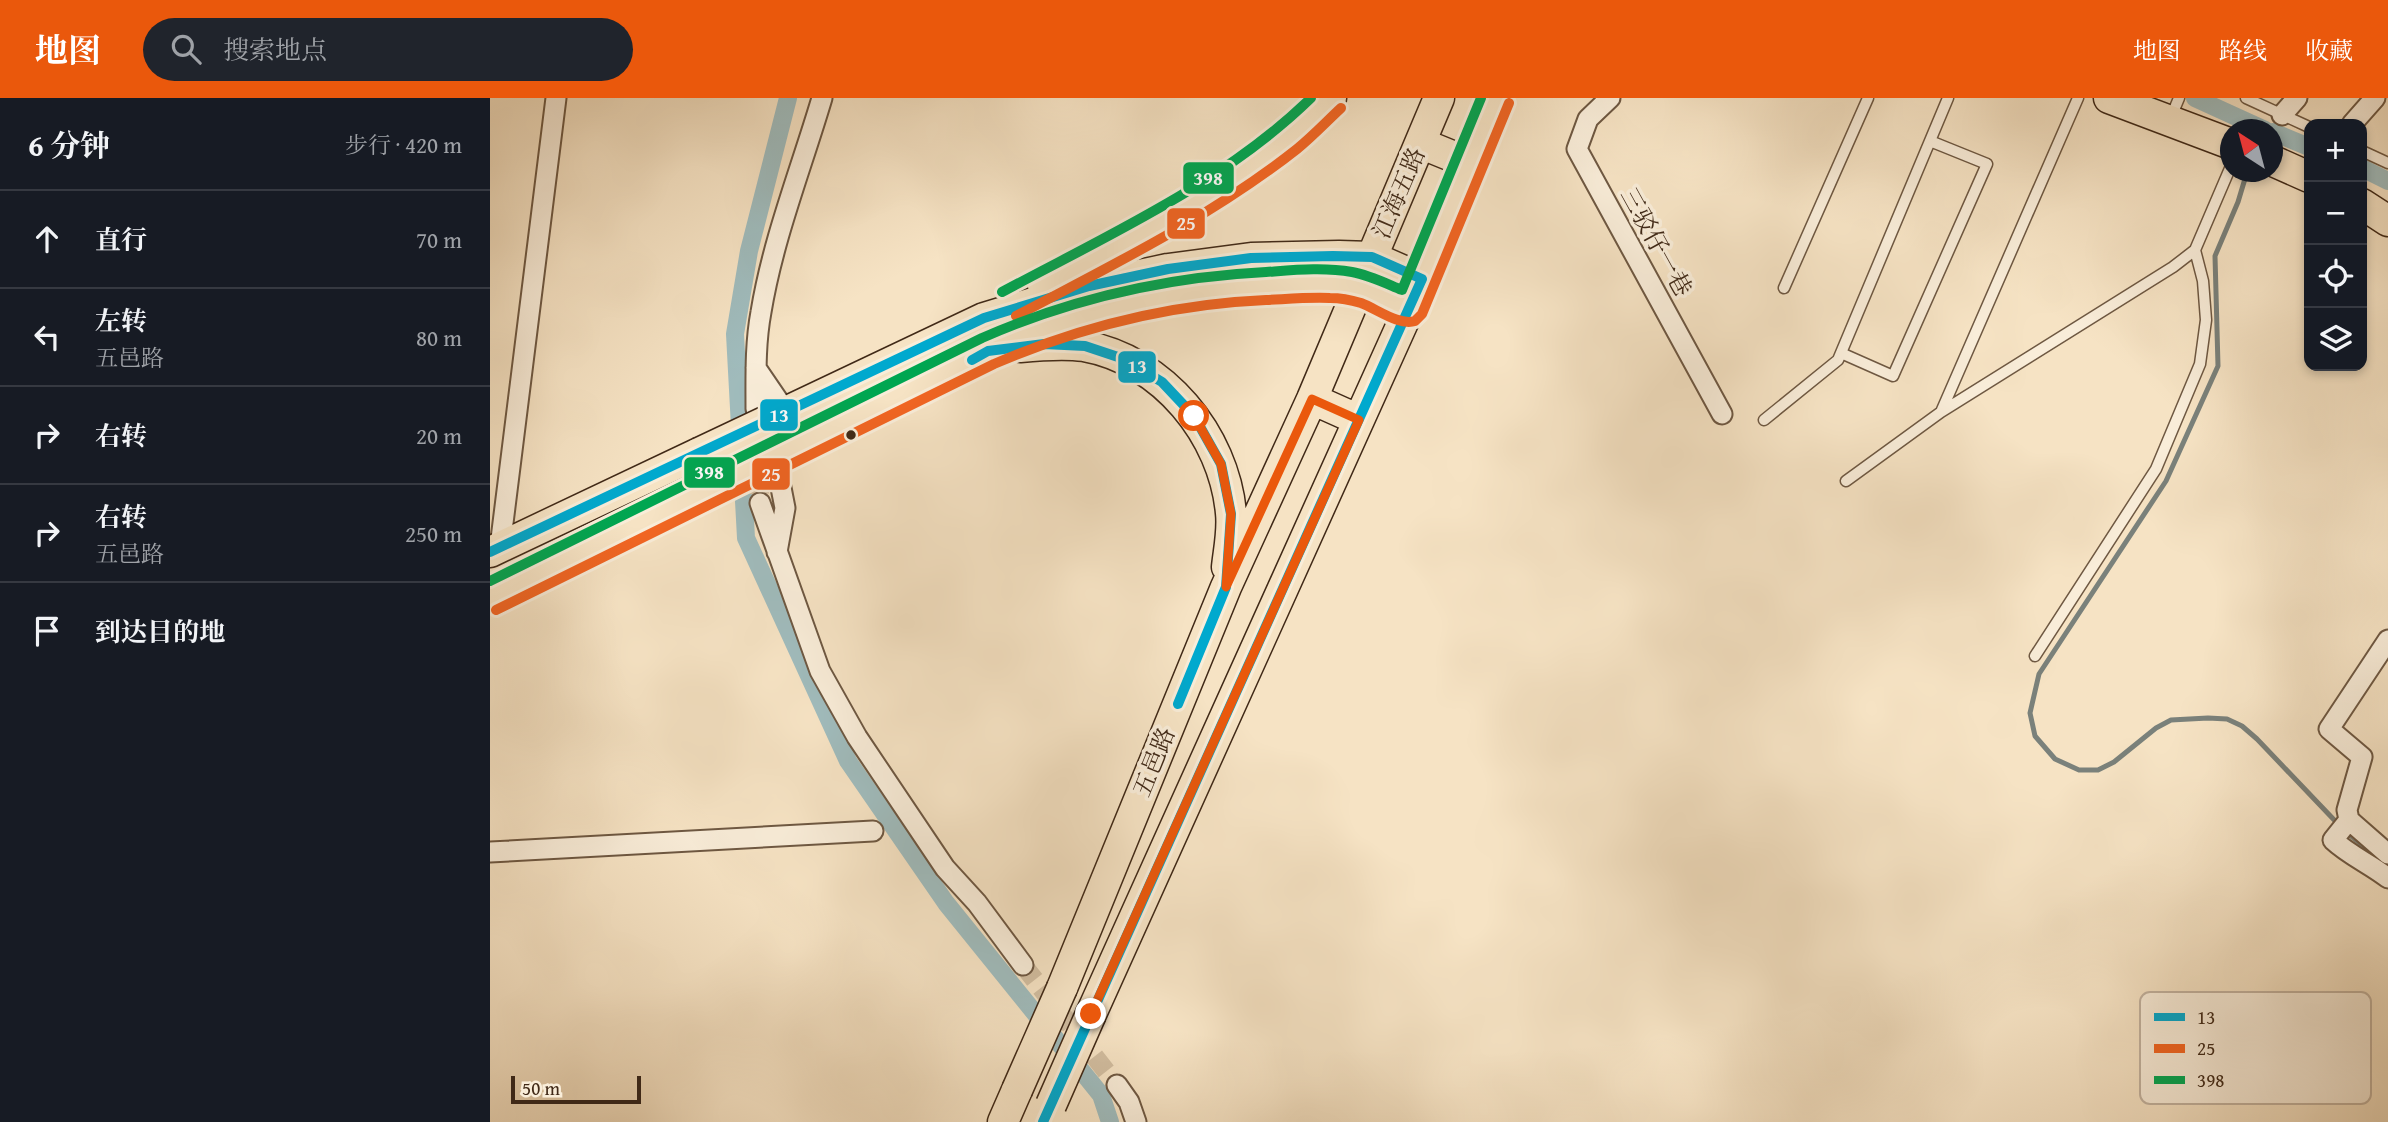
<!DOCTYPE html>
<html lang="zh">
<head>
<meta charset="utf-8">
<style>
	:root { --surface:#171b24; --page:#20242c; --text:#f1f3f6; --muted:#9ea1a6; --line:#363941; --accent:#ea580c }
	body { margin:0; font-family:"Gentium Book Plus","Noto Serif SC",serif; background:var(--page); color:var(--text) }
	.controls { position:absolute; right:21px; top:21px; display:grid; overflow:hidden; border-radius:14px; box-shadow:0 4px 10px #0003 }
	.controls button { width:63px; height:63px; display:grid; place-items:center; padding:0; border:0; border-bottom:2px solid var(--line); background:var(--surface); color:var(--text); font:35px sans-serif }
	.compass { position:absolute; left:1730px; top:21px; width:63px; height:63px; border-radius:50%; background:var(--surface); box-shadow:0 4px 10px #0003; rotate:324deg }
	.scale { position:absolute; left:21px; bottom:18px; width:130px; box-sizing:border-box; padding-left:7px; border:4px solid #402917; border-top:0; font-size:19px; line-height:24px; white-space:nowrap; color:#402917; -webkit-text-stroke:5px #f9edd9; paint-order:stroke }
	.stop { position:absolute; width:21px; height:21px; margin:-16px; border:5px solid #ea580c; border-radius:50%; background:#fff }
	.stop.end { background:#ea580c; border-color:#fff; box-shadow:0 2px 7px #0008 }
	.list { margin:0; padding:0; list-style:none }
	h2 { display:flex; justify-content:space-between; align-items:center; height:91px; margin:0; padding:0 28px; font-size:30px }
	h2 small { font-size:23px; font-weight:400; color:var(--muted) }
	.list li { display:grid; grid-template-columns:46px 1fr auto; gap:21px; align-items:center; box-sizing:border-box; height:98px; padding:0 28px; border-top:2px solid var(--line) }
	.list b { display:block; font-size:26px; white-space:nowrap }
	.list p { margin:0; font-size:23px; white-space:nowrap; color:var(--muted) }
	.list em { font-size:23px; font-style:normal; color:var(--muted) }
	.icon { flex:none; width:38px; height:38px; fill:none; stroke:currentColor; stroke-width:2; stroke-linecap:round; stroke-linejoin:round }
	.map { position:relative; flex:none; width:1898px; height:1024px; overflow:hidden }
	header { display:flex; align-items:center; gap:42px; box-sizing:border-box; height:98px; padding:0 35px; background:var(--accent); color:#fff }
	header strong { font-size:33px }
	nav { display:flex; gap:38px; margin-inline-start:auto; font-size:24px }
	.search { width:490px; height:63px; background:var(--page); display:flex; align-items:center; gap:18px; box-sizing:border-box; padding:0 24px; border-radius:38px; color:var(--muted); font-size:26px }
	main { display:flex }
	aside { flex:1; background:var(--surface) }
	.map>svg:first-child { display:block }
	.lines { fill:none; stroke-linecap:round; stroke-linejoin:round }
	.stream { stroke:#7a817b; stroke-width:5 }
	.canal { stroke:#a0bcbd; stroke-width:18 }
	.street-tunnel { stroke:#d2bea1; stroke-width:19; stroke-dasharray:19 10; stroke-linecap:butt }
	.lane-casing { stroke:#6e5842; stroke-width:13 }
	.street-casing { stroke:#6e5842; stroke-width:23 }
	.primary-casing { stroke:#402917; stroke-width:33 }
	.lane { stroke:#f9edd9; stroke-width:10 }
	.street { stroke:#f9edd9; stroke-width:19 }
	.primary { stroke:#f6e3c4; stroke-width:30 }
	.primary-bridge-casing { stroke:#402917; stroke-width:33; stroke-linecap:butt }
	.primary-bridge { stroke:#f6e3c4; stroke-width:30 }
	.bus-1-casing { stroke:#f9edd9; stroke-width:16 }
	.bus-2-casing { stroke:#f9edd9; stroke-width:16 }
	.bus-3-casing { stroke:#f9edd9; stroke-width:16 }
	.bus-1 { stroke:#00a9ce; stroke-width:10 }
	.bus-2 { stroke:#f26522; stroke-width:10 }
	.bus-3 { stroke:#00a651; stroke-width:10 }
	.route { stroke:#ea580c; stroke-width:9 }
	.bus-dot { fill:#402917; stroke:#f9edd9; stroke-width:2.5 }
	.labels { text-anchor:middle; stroke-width:7; stroke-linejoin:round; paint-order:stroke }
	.street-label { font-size:24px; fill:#402917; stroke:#f9edd9 }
	.key { fill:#f9edd9; stroke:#c2b29f; stroke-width:2 }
	.key-label { font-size:19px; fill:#402917 }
	.line-badge { stroke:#f9edd9; stroke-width:2.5 }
	.badge-label { font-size:19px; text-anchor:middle; font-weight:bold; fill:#fff }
</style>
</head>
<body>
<header>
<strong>地图</strong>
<div class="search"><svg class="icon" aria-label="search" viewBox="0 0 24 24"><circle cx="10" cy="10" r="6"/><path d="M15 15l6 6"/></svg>搜索地点</div>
<nav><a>地图</a><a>路线</a><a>收藏</a></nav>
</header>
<main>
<aside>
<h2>6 分钟<small>步行 · 420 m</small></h2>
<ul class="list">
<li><svg class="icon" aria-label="ahead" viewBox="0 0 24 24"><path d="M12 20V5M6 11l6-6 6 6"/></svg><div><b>直行</b></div><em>70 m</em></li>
<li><svg class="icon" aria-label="left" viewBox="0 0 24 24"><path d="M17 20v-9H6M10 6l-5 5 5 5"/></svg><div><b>左转</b><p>五邑路</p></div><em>80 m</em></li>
<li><svg class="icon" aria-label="right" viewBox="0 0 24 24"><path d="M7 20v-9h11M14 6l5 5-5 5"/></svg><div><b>右转</b></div><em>20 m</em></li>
<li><svg class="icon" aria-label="right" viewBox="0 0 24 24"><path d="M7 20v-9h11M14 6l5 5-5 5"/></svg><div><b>右转</b><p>五邑路</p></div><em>250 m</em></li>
<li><svg class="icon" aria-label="arrive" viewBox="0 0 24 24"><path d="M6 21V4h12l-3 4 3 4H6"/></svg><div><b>到达目的地</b></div></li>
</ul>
</aside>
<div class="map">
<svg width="1898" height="1024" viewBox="0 0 1898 1024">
	<rect width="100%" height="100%" fill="#f6e3c4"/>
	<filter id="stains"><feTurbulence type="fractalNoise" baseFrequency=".00286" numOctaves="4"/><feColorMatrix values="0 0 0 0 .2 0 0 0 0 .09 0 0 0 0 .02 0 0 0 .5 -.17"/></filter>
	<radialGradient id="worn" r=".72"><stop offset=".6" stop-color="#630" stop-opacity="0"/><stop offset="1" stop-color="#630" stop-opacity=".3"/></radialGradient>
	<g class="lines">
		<!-- stream -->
		<path class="stream" d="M1769 32V29
			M1757 74 1748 104 1725 158 1728 268 1676 383 1549 576 1540 615 1545 638 1565 661 1589 672H1608L1624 664 1666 630 1681 622 1718 620 1737 621 1752 628 1767 641 1849 727
			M1856 734 1881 754
			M1889 760 1898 768"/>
		<!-- canal -->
		<path class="canal" d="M298 0 259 153 245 236 256 440 358 663 456 805 611 997 620 1024
			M1705 0 1775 32
			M1783 34 1819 49
			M1872 70 1898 83"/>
		<!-- street-tunnel -->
		<path class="street-tunnel" d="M266 319 270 405
			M533 867 627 987"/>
		<!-- lane casing -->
		<g class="lane-casing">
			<path id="lane" d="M1756 0 1819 29
				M1681 19 1689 0
				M1872 53 1898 65
				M1294 190 1378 0
				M1351 255 1403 278 1497 66 1440 43
				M1451 314 1588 0
				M1274 322 1348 262 1458 0
				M1356 383 1451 314 1683 169 1705 152 1741 68
				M1545 558 1666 371 1710 266 1716 222 1713 183 1705 152"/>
		</g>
		<!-- street casing -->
		<g class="street-casing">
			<path id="street" d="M1120 0 1098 21 1087 51 1232 316
				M1792 17 1807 0
				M1862 26 1885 0
				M266 270 296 314
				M266 311C266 279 265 246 271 214 283 141 311 71 332 0
				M285 359 295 410 287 454
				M270 405 330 573 367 639 455 770 487 805 533 867
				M10 449 66 0
				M1898 542 1839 631 1872 659 1857 712 1859 722 1898 756
				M1859 722 1843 742C1859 757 1880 766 1898 780
				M0 754 383 733
				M627 987 639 1004 646 1024"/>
		</g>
		<!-- primary casing -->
		<g class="primary-casing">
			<path id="primary" d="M1619 0 1741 46
				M930 45 979 65
				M1783 63 1819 79
				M1872 106 1898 123
				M553 188C637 143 722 99 797 40 813 28 827 13 841 0
				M530 249C551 247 573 245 594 248 673 262 734 337 741 415 743 432 739 451 737 469
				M822 301 869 322
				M281 321 494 220 599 188 678 171 761 160 849 158 882 159 932 181
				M285 359 532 238 607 211 687 195 759 188 835 185 870 190 919 211
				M0 454 209 355
				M0 499 214 394
				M572 890 736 489 822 301 949 0
				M601 916 919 211 1006 0
				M513 1024 527 992"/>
		</g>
		<!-- lane -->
		<use href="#lane" class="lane"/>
		<!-- street -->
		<use href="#street" class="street"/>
		<!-- primary -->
		<use href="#primary" class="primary"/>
		<!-- primary-bridge casing -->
		<g class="primary-bridge-casing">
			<path id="primary-bridge" d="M209 355 281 321
				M214 394 285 359
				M527 992 572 890
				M561 1007 601 916"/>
		</g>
		<!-- primary-bridge -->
		<use href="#primary-bridge" class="primary-bridge"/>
		<!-- bus-1 casing -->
		<g class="bus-1-casing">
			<path id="bus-1" d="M482 262 498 253 554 246 595 248 634 261 672 284 704 318 731 366 741 416 736 489 688 606
				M0 454 494 220 599 188 678 171 761 160 843 158 882 159 932 181 553 1024"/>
		</g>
		<!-- bus-2 casing -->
		<g class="bus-2-casing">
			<path id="bus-2" d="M526 218C622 167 721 119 807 51 823 38 836 24 851 10
				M6 512 504 266C592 228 681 206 776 202 797 201 819 199 840 200 851 200 861 202 871 205 887 211 909 228 925 223L932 216 1019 5"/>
		</g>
		<!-- bus-3 casing -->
		<g class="bus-3-casing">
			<path id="bus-3" d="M512 194C618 137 734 85 821 0
				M0 483 492 240C583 200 676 179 776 174 804 172 834 169 862 174 879 177 895 185 912 192L991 0"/>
		</g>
		<!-- bus-1 -->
		<use href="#bus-1" class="bus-1"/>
		<!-- bus-2 -->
		<use href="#bus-2" class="bus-2"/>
		<!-- bus-3 -->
		<use href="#bus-3" class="bus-3"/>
	</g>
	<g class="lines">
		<!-- route -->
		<path class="route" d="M601 916 869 322 822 301 736 489 741 416 731 366 704 318"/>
	</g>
	<!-- markers -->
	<circle class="bus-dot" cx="361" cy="337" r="6"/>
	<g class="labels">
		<!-- street labels -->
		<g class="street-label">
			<text transform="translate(909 95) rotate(-67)" y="8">江海五路</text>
			<text transform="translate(1166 144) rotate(61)" y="8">三驳仔一巷</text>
			<text transform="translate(664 664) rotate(-68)" y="8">五邑路</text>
		</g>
	</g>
	<!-- legend -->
	<rect x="1650" y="894" width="231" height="112" rx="10" class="key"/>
	<rect x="1664" y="915" width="31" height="8" fill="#00a9ce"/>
	<rect x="1664" y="946" width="31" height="9" fill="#f26522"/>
	<rect x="1664" y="978" width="31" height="8" fill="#00a651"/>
	<g class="key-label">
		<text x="1707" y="926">13</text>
		<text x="1707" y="957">25</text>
		<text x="1707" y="989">398</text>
	</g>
	<g class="line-badge">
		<rect x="692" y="63" width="53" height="34" rx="7" fill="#00a651"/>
		<rect x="676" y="109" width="40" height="33" rx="7" fill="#f26522"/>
		<rect x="627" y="252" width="40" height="34" rx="7" fill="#00a9ce"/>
		<rect x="269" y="300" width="40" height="34" rx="7" fill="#00a9ce"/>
		<rect x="193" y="358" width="53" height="33" rx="7" fill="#00a651"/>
		<rect x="261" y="359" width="40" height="34" rx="7" fill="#f26522"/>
	</g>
	<g class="badge-label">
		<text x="718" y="87">398</text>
		<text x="696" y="132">25</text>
		<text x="647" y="275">13</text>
		<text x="289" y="324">13</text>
		<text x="219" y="381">398</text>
		<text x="281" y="383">25</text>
	</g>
	<rect width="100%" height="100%" filter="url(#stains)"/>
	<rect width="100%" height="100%" fill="url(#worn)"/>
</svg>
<div class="controls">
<button>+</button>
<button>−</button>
<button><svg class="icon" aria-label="locate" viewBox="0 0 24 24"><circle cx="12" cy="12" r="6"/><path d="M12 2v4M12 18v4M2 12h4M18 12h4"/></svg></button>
<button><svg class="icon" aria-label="layers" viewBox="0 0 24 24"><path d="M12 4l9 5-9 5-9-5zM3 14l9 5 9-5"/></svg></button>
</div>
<svg class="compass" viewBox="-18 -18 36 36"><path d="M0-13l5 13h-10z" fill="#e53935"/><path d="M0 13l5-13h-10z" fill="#9ea1a6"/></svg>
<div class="scale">50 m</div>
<div class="stop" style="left:704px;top:318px"></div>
<div class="stop end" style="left:601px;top:916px"></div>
</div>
</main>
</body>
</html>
